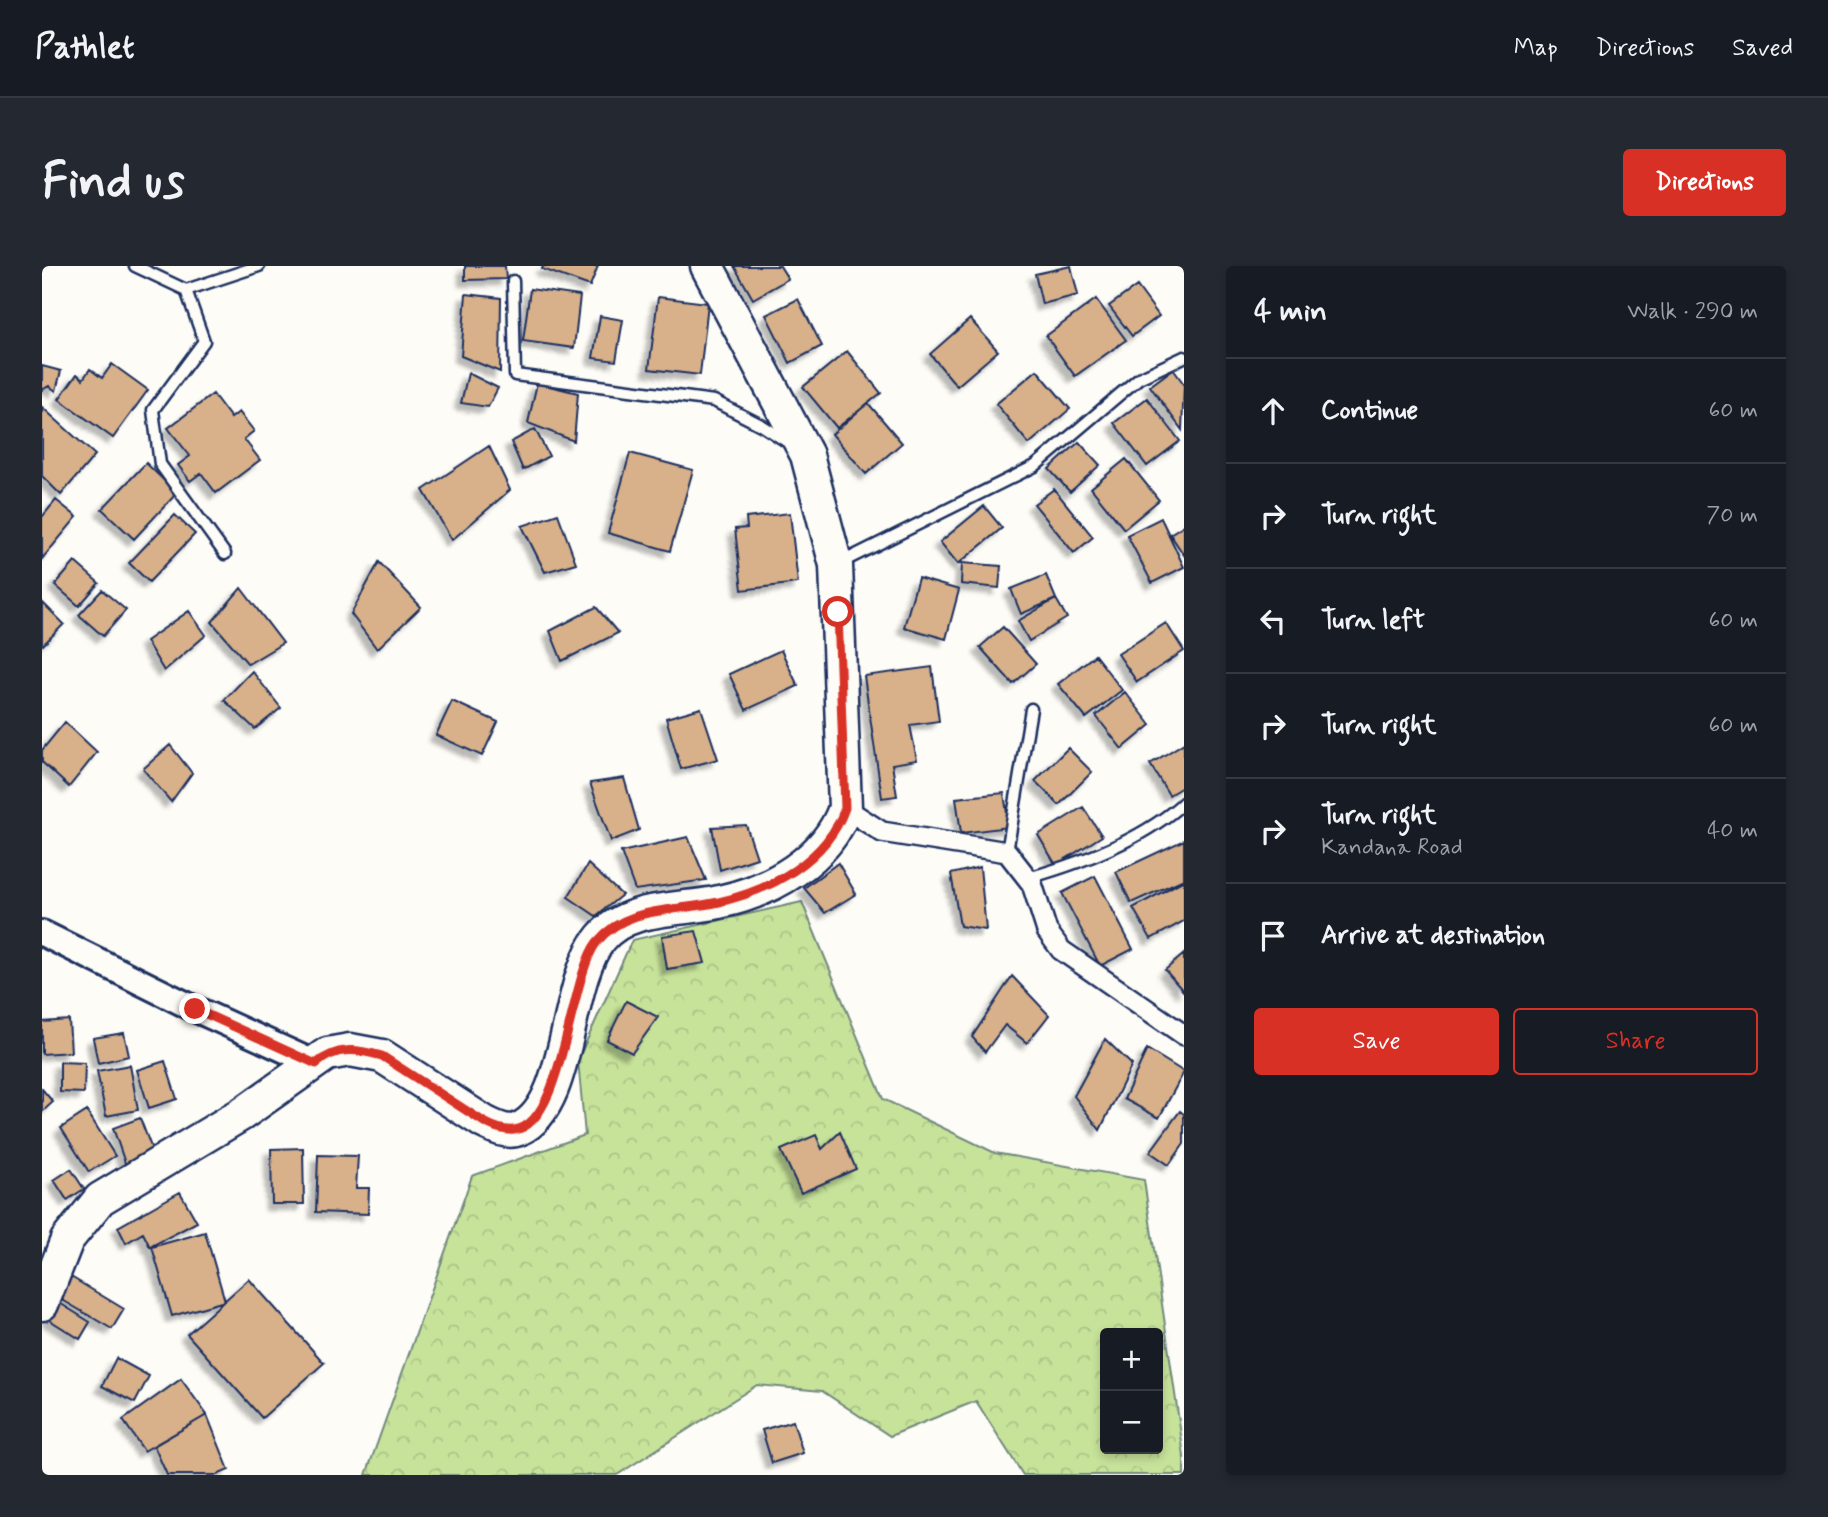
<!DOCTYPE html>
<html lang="en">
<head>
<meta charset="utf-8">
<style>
	:root { --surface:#171b24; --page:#242831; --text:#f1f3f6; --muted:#9ea1a6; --line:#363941; --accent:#d93025 }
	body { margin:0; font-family:Mynerve,sans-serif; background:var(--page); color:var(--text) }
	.controls { position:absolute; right:21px; bottom:21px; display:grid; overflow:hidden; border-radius:7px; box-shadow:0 4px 10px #0003 }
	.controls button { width:63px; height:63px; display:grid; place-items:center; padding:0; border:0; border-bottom:2px solid var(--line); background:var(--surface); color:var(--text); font:35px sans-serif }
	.stop { position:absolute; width:21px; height:21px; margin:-16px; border:5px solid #d93025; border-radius:50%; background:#fff }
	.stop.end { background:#d93025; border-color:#fff; box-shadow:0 2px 7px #0008 }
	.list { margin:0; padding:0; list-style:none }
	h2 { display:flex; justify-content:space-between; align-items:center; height:91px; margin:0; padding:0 28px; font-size:30px }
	h2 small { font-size:23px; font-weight:400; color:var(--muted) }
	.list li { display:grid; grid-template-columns:46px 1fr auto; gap:21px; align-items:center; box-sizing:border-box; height:105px; padding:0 28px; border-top:2px solid var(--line) }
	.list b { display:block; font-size:26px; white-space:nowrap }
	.list p { margin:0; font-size:23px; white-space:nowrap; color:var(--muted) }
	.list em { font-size:23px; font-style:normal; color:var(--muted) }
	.actions { display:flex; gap:14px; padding:21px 28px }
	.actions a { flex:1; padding:16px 0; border:2px solid var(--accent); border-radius:7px; text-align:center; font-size:24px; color:var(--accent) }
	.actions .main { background:var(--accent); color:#fff }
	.icon { flex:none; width:38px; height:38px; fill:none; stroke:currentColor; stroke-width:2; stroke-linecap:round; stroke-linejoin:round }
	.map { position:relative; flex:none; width:1142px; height:1209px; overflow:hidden; border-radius:7px }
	header { display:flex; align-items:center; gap:42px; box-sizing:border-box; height:98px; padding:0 35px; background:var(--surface); border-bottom:2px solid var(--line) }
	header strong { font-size:33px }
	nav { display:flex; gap:38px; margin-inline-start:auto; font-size:24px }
	.intro { display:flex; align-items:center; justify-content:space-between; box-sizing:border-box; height:168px; padding:0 42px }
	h1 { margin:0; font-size:49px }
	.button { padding:18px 32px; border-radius:7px; background:var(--accent); color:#fff; font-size:24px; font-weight:700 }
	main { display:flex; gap:42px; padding:0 42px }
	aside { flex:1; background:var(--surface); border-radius:7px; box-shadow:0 4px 10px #0003 }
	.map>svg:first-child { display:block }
	.forest { fill:url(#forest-crowns); stroke:#71897c; stroke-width:2; fill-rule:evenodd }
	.building { fill:#d8b089; stroke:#1b2f5e; stroke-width:2; filter:url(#shadow) }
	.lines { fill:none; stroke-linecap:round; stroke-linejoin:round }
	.service-casing { stroke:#1b2f5e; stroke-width:15 }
	.minor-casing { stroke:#1b2f5e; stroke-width:24 }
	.tertiary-casing { stroke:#1b2f5e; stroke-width:30 }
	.primary-casing { stroke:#1b2f5e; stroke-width:37 }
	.service { stroke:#fdfcf7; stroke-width:10 }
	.minor { stroke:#fdfcf7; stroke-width:19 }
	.tertiary { stroke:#fdfcf7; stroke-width:24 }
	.primary { stroke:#fdfcf7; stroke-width:32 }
	.route { stroke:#d93025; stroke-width:9 }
</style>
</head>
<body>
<header>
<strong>Pathlet</strong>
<nav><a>Map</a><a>Directions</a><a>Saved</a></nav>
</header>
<div class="intro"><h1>Find us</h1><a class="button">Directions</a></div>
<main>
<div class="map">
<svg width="1142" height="1209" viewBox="0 0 1142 1209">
	<defs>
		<pattern id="forest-crowns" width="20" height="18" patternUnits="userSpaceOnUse" patternTransform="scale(1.75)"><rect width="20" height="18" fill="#c7e39a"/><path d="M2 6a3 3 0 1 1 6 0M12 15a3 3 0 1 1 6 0" fill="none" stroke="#aac387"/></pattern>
		<filter id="shadow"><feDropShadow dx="-6" dy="6" stdDeviation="2" flood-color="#0004"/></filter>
	</defs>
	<rect width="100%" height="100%" fill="#fdfcf7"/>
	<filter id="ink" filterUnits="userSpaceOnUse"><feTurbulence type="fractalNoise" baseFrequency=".0143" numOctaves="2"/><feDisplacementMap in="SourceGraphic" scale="14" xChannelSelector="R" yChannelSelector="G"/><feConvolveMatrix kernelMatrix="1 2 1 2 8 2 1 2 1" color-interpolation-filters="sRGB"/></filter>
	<g filter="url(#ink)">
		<!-- forest -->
		<path class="forest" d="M760 636 841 833 953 887 1102 914 1142 1190V1209H981L934 1135 848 1170 780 1125 715 1119 575 1209H324L430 910 543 869 536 794 590 674ZM1063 1067H1116V1183H1063Z"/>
		<!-- building -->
		<path class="building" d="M423 0H463L464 13 423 14Z
			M501 0H556L548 20 500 3Z
			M692 0H738L746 13 711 33Z
			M1029 0 1036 29 1000 38 993 8Z
			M1095 20 1117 50 1090 70 1067 40Z
			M488 23 538 30 532 82 481 75Z
			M424 28 459 32 458 106 419 90Z
			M616 31 666 37 658 109 607 103Z
			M756 33 780 80 748 97 724 49Z
			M1054 33 1084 74 1033 110 1004 70Z
			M558 50 581 54 574 95 551 92Z
			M928 53 956 85 915 120 888 88Z
			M805 85 839 127 795 162 761 121Z
			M70 98 106 124 71 172 17 133 35 108 41 113 48 103 60 112Z
			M0 100 19 105 14 125 7 120 0 124Z
			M1131 103 1142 118 1140 164 1108 120Z
			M995 104 1028 143 987 178 954 138Z
			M426 107 456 122 446 141 419 137Z
			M495 117 536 127 532 175 486 157Z
			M171 128 189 152 197 146 212 165 202 173 218 194 174 227 159 207 148 215 136 199 148 190 126 162Z
			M1105 132 1138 175 1105 200 1072 157Z
			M826 137 860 177 824 208 790 168Z
			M0 141 53 189 19 229 0 210Z
			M493 163 507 190 481 204 469 176Z
			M1037 176 1058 199 1028 226 1007 203Z
			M447 180 468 224 410 274 381 224Z
			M588 187 651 204 628 285 566 267Z
			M1084 193 1117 234 1082 263 1049 222Z
			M104 197 135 227 92 273 60 243Z
			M1012 223 1051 271 1032 287 992 238Z
			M14 234 35 251 0 293V251Z
			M942 240 960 262 916 298 898 276Z
			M748 247 756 317 700 324 693 263 705 262 704 252Z
			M516 248 534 297 503 306 480 260Z
			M133 249 153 268 107 316 87 297Z
			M1119 252 1142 301 1110 317 1085 269Z
			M1142 259V289L1128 268Z
			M33 296 57 317 37 340 13 319Z
			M337 296 379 341 335 383 309 348Z
			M920 297 959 300 957 322 919 318Z
			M1004 309 1014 333 979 348 969 323Z
			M876 312 917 324 904 373 862 361Z
			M199 322 241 377 206 398 170 356Z
			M60 324 84 344 61 370 37 349Z
			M1014 333 1025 352 987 375 976 355Z
			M0 336 22 358 1 379 0 377Z
			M554 341 576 367 520 395 508 365Z
			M147 345 164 369 122 405 104 375Z
			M1124 357 1142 385 1095 416 1076 388Z
			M961 361 994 398 971 418 938 381Z
			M739 384 756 420 704 444 687 408Z
			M1053 389 1080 424 1044 452 1016 418Z
			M890 401 897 455 868 459 875 494 850 498 855 530 840 532 822 410Z
			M210 405 239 442 213 463 182 434Z
			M1083 426 1109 459 1080 483 1054 450Z
			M410 435 456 456 440 490 394 469Z
			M659 442 676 493 639 503 624 452Z
			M23 456 55 486 27 521 0 496V484Z
			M1142 477V520L1127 529 1108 498Z
			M128 479 150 507 129 536 101 503Z
			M1026 482 1050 506 1017 539 993 515Z
			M582 512 597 564 569 575 548 517Z
			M962 527 967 561 919 567 914 532Z
			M1041 541 1060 570 1014 599 996 569Z
			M704 559 715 592 678 604 670 561Z
			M646 571 664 614 593 624 579 586Z
			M1142 574V613L1089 637 1074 606Z
			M796 597 814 628 783 647 762 622Z
			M546 598 580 629 554 650 526 631Z
			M938 601 944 664 918 660 909 608Z
			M1053 610 1091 683 1058 700 1020 627Z
			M1142 614V655L1109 673 1091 642Z
			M654 665 663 697 625 703 620 670Z
			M1142 688V726L1123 704Z
			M970 710 1007 749 985 777 963 759 943 786 930 771Z
			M584 735 616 751 590 787 565 774Z
			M27 754 29 786 0 788V756Z
			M82 767 87 790 56 797 51 772Z
			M1063 773 1090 799 1058 864 1032 830Z
			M1105 783 1142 806 1117 852 1082 833Z
			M123 795 135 833 107 842 95 804Z
			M18 796 43 797 42 827 18 826Z
			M88 799 96 844 64 850 55 805Z
			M0 823 11 836 0 846Z
			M45 845 73 890 47 906 19 862Z
			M1138 845 1142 848V878L1127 899 1108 886Z
			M98 852 112 889 84 900 71 862Z
			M798 866 814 903 759 927 739 884 774 869 780 883Z
			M261 882 262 938H230L229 883Z
			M276 889 316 890 314 922H327L326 948 274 946Z
			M29 903 42 923 25 934 12 914Z
			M138 926 155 956 108 981 101 967 84 977 76 961Z
			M163 966 183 1035 130 1050 110 981Z
			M29 1011 82 1043 70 1063 17 1032Z
			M207 1013 282 1097 220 1152 145 1068Z
			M16 1036 48 1056 38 1073 6 1053Z
			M74 1092 107 1110 93 1137 60 1120Z
			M139 1113 165 1149 102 1185 81 1154Z
			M165 1149 187 1204 175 1209H125L112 1180Z
			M751 1155 761 1187 730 1197 720 1164Z"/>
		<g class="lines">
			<!-- service casing -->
			<g class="service-casing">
				<path id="service" d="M93 0 144 24 217 0
					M471 15 473 109 672 135 721 160 747 177
					M144 24 162 75 111 144 118 198 183 288
					M796 298 993 200 1097 112 1142 91
					M965 586 989 443
					M986 612C1039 597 1101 574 1142 536"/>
			</g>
			<!-- minor casing -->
			<g class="minor-casing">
				<path id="minor" d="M803 542 840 566 965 586 990 618 1005 665 1019 684 1142 769"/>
			</g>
			<!-- tertiary casing -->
			<g class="tertiary-casing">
				<path id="tertiary" d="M0 667 153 743 274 798"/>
			</g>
			<!-- primary casing -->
			<g class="primary-casing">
				<path id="primary" d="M0 1038 25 974 58 933 200 848 285 788 308 784 340 790 442 856C452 861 466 868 477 863 530 840 522 715 559 672 587 639 638 645 677 636 729 625 785 594 803 542L794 299 765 189 665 0"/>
			</g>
			<!-- service -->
			<use href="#service" class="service"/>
			<!-- minor -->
			<use href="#minor" class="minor"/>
			<!-- tertiary -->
			<use href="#tertiary" class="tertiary"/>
			<!-- primary -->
			<use href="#primary" class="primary"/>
		</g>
	</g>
	<g class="lines" filter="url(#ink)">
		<!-- route -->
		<path class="route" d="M153 743 274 798C295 780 315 783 340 790L442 856C452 861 461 865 472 864 522 859 527 711 555 676 585 639 634 646 677 636 729 624 785 594 803 542L796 346"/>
	</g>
</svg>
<div class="controls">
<button>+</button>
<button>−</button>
</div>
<div class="stop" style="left:796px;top:346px"></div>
<div class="stop end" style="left:153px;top:743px"></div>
</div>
<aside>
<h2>4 min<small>Walk · 290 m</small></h2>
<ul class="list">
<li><svg class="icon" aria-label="ahead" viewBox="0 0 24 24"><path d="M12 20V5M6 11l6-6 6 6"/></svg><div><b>Continue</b></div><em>60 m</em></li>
<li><svg class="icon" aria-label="right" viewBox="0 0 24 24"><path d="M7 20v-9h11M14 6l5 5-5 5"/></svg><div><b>Turn right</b></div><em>70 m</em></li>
<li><svg class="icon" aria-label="left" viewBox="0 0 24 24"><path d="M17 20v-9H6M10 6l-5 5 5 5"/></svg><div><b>Turn left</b></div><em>60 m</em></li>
<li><svg class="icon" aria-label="right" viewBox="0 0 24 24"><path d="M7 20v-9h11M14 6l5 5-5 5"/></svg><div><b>Turn right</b></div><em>60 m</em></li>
<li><svg class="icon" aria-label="right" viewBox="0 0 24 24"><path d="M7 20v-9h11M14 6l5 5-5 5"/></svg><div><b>Turn right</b><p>Kandana Road</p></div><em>40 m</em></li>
<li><svg class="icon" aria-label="arrive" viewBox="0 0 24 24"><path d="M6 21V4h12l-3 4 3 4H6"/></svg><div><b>Arrive at destination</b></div></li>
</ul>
<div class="actions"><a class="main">Save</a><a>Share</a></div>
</aside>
</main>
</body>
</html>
